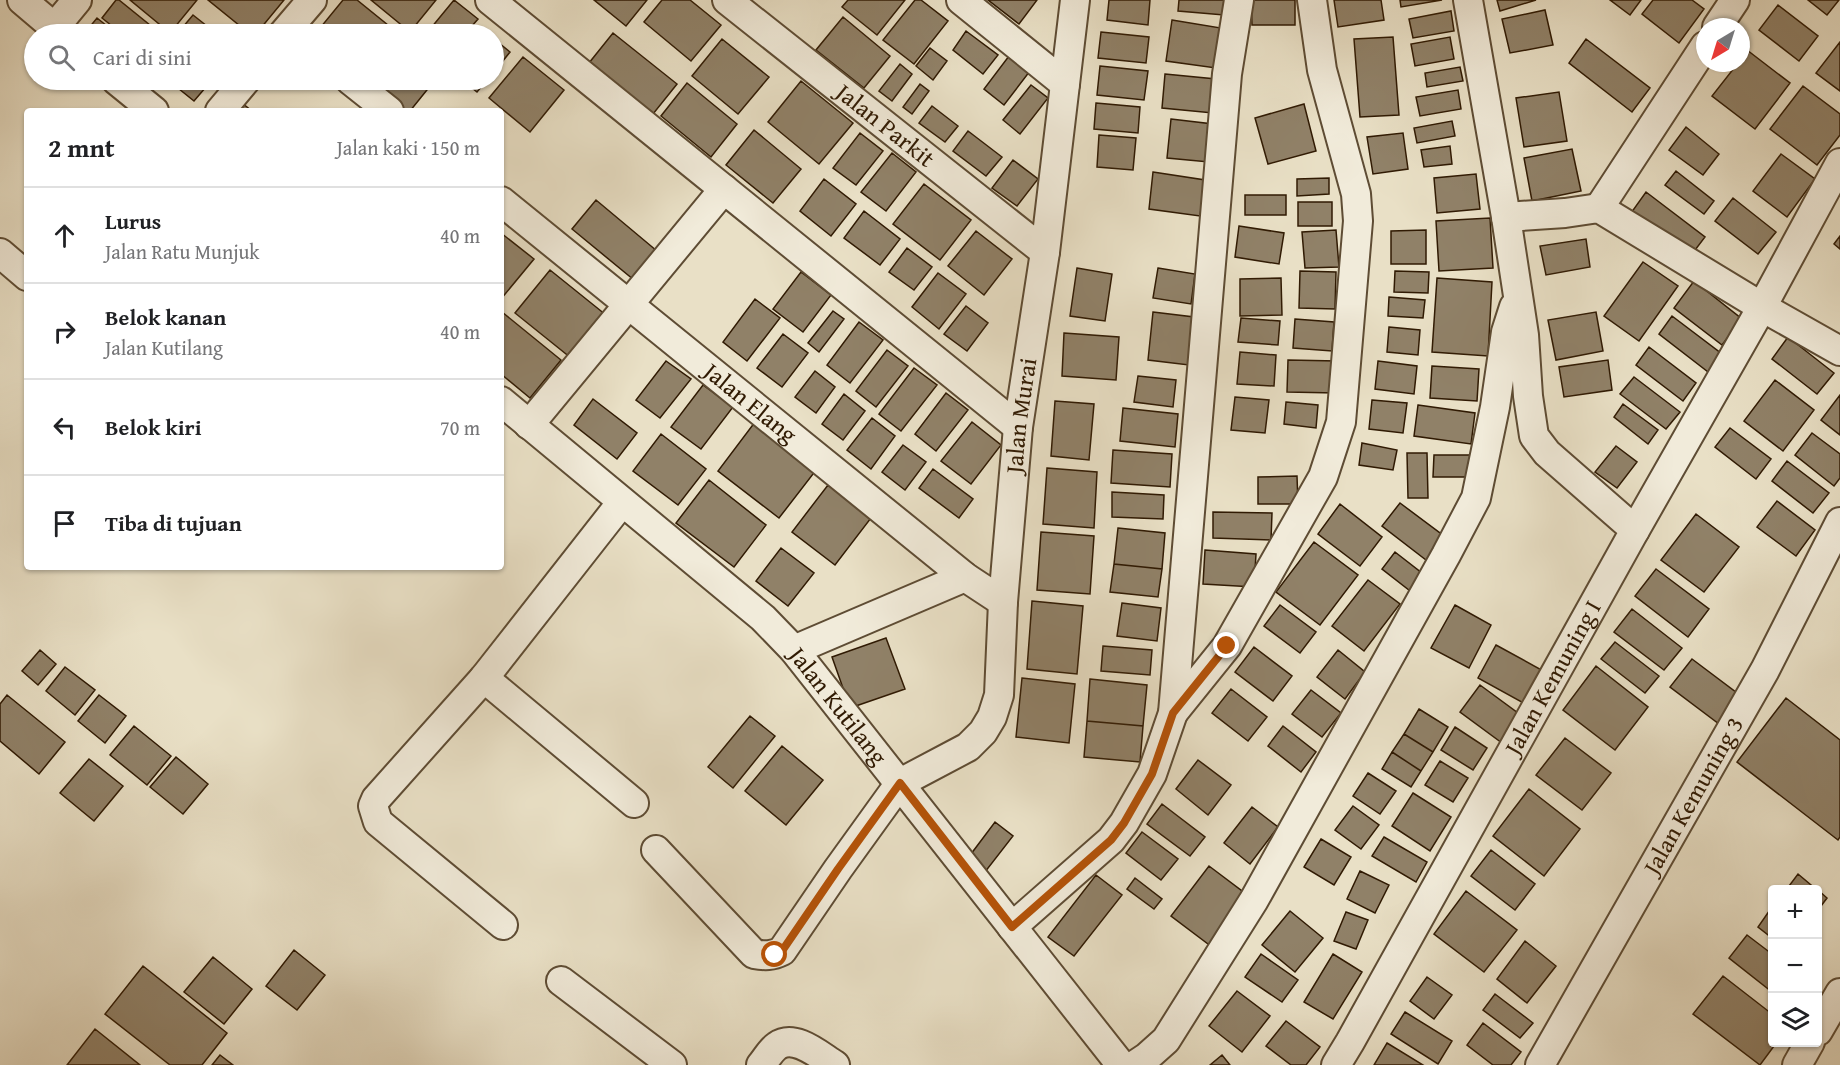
<!DOCTYPE html>
<html lang="id">
<head>
<meta charset="utf-8">
<style>
	:root { --surface:#fff; --page:#f6f6f6; --text:#202124; --muted:#757577; --line:#e0e0e0 }
	body { margin:0; font-family:"Gentium Book Plus",serif; background:var(--page); color:var(--text) }
	.controls { position:absolute; right:18px; bottom:18px; display:grid; overflow:hidden; border-radius:6px; box-shadow:0 2px 4px #0004 }
	.controls button { width:54px; height:54px; display:grid; place-items:center; padding:0; border:0; border-bottom:2px solid var(--line); background:var(--surface); color:var(--text); font:30px sans-serif }
	.compass { position:absolute; left:1696px; top:18px; width:54px; height:54px; border-radius:50%; background:var(--surface); box-shadow:0 2px 4px #0004; rotate:218deg }
	.stop { position:absolute; width:18px; height:18px; margin:-14px; border:4px solid #b45309; border-radius:50%; background:#fff }
	.stop.end { background:#b45309; border-color:#fff; box-shadow:0 2px 6px #0008 }
	.list { margin:0; padding:0; list-style:none }
	h2 { display:flex; justify-content:space-between; align-items:center; height:78px; margin:0; padding:0 24px; font-size:26px }
	h2 small { font-size:20px; font-weight:400; color:var(--muted) }
	.list li { display:grid; grid-template-columns:39px 1fr auto; gap:18px; align-items:center; box-sizing:border-box; height:96px; padding:0 24px; border-top:2px solid var(--line) }
	.list b { display:block; font-size:22px; white-space:nowrap }
	.list p { margin:0; font-size:20px; white-space:nowrap; color:var(--muted) }
	.list em { font-size:20px; font-style:normal; color:var(--muted) }
	.icon { flex:none; width:33px; height:33px; fill:none; stroke:currentColor; stroke-width:2; stroke-linecap:round; stroke-linejoin:round }
	.map { position:relative; flex:none; width:1840px; height:1065px; overflow:hidden }
	.search { position:absolute; background:var(--surface); box-shadow:0 2px 4px #0004; left:24px; top:24px; width:480px; height:66px; display:flex; align-items:center; gap:15px; box-sizing:border-box; padding:0 21px; border-radius:33px; color:var(--muted); font-size:22px }
	.panel { position:absolute; background:var(--surface); box-shadow:0 2px 4px #0004; left:24px; top:108px; width:480px; height:462px; border-radius:6px }
	.map>svg:first-child { display:block }
	.building { fill:#908168; stroke:#301a03; stroke-width:1.5 }
	.lines { fill:none; stroke-linecap:round; stroke-linejoin:round }
	.street-casing { stroke:#5e4c34; stroke-width:32 }
	.street { stroke:#f1ebda; stroke-width:28 }
	.route { stroke:#b45309; stroke-width:8 }
	.labels { text-anchor:middle; stroke-width:6; stroke-linejoin:round; paint-order:stroke }
	.street-label { font-size:24px; fill:#301a03; stroke:#f1ebda }
</style>
</head>
<body>
<div class="map">
<svg width="1840" height="1065" viewBox="0 0 1840 1065">
	<rect width="100%" height="100%" fill="#e9e0c6"/>
	<filter id="stains"><feTurbulence type="fractalNoise" baseFrequency=".00333" numOctaves="4"/><feColorMatrix values="0 0 0 0 .2 0 0 0 0 .09 0 0 0 0 .02 0 0 0 .5 -.17"/></filter>
	<radialGradient id="worn" r=".72"><stop offset=".6" stop-color="#630" stop-opacity="0"/><stop offset="1" stop-color="#630" stop-opacity=".3"/></radialGradient>
	<!-- building -->
	<path class="building" d="M116 0H119L161 34H122L102 18Z
		M130 0H197L170 33Z
		M208 0H284L256 34H250Z
		M343 0H357L399 34H328L320 28Z
		M371 0H436L410 32Z
		M454 0 478 19 465 34H426Z
		M594 0H647L626 26Z
		M662 0H690L721 25 691 61 644 22Z
		M848 0H905L877 35 842 7Z
		M915 0H921L948 21 914 64 883 40Z
		M988 0H1037L1019 24Z
		M1109 0H1150L1148 25 1107 20Z
		M1179 0H1225L1224 15 1178 11Z
		M1251 0H1295V25H1252Z
		M1334 0H1381L1384 20 1338 27Z
		M1400 0H1442L1401 7Z
		M1497 0H1536L1500 11Z
		M1610 0H1641L1630 15Z
		M1653 0H1692L1704 9 1679 43 1642 14Z
		M1808 0H1839L1827 15Z
		M1778 5 1818 36 1799 61 1759 30Z
		M1545 10 1553 45 1510 53 1502 19Z
		M1451 11 1454 31 1413 38 1409 19Z
		M193 15 217 34H177Z
		M843 17 890 56 864 88 816 50Z
		M97 18 117 34H84Z
		M1172 20 1221 28 1216 68 1166 61Z
		M480 28 488 34H475Z
		M966 31 998 55 983 74 953 50Z
		M1101 32 1149 37 1146 63 1098 58Z
		M613 33 677 84 653 114 589 63Z
		M1393 37 1399 115 1360 117 1354 39Z
		M1450 37 1454 59 1415 66 1411 44Z
		M494 39 510 52 494 72Z
		M722 39 769 77 738 114 692 76Z
		M1586 39 1650 88 1632 112 1569 63Z
		M1840 42V91L1816 73Z
		M930 48 947 61 933 80 916 66Z
		M1747 50 1790 83 1755 129 1712 96 1738 63H1741V59Z
		M1009 56 1030 71 1004 105 984 89Z
		M523 57 564 90 530 132 489 98Z
		M900 64 912 74 892 101 879 91Z
		M1100 66 1148 71 1144 100 1097 95Z
		M1460 67 1463 81 1427 87 1425 73Z
		M1165 74 1216 79 1213 113 1162 108Z
		M168 80H212L194 101Z
		M383 80H435L410 111H406L377 88Z
		M462 80H487L477 92Z
		M801 81 853 123 819 164 768 122Z
		M687 83 737 124 711 157 661 116Z
		M920 84 929 91 912 114 903 107Z
		M1031 85 1048 98 1020 134 1003 120Z
		M1803 86 1840 114V135L1817 165 1770 129Z
		M1458 90 1461 109 1420 116 1416 97Z
		M1559 92 1567 141 1524 147 1516 98Z
		M242 103 252 111H236Z
		M1096 103 1140 107 1138 133 1094 129Z
		M1304 104 1316 151 1268 164 1255 118Z
		M932 106 958 126 945 142 919 123Z
		M1171 119 1213 124 1209 162 1167 158Z
		M1452 121 1455 136 1417 143 1414 128Z
		M1686 127 1719 154 1703 175 1669 150Z
		M754 130 801 169 773 203 726 165Z
		M968 131 1002 157 986 176 953 151Z
		M860 133 883 151 856 185 833 168Z
		M1403 133 1408 169 1373 174 1367 137Z
		M1099 135 1136 138 1133 170 1097 167Z
		M1450 146 1452 164 1424 167 1421 150Z
		M1572 149 1581 191 1532 201 1524 158Z
		M892 153 916 172 886 211 861 192Z
		M1781 154 1815 179 1787 217 1753 191Z
		M1013 160 1038 179 1017 206 992 188Z
		M1676 171 1714 201 1704 214 1665 185Z
		M1153 172 1205 180 1200 216 1149 209Z
		M1476 174 1480 209 1437 213 1434 178Z
		M1329 178V194L1297 196V179Z
		M824 179 856 204 831 236 800 211Z
		M924 184 971 220 940 260 893 224Z
		M1646 192 1705 237 1689 258 1631 213Z
		M1245 195H1286V215H1245Z
		M1733 198 1776 232 1758 254 1715 221Z
		M596 200 657 251 634 280 572 229Z
		M1298 202H1332V226H1298Z
		M864 211 900 239 880 265 844 238Z
		M1490 218 1493 268 1439 271 1436 221Z
		M1239 226 1284 233 1279 264 1235 257Z
		M1336 230 1339 267 1305 268 1302 232Z
		M1426 230V264H1391V231Z
		M976 231 1012 259 984 295 948 266Z
		M501 233 534 259 501 299Z
		M1840 236V249L1834 244Z
		M1586 239 1590 267 1546 275 1540 246Z
		M907 248 932 267 914 290 889 272Z
		M1643 262 1678 286 1639 341 1604 316Z
		M1077 268 1112 274 1105 321 1070 316Z
		M1158 268 1195 274 1191 304 1153 298Z
		M550 270 606 315 571 358 515 313Z
		M1300 271 1336 272 1335 309 1299 308Z
		M1395 271 1429 272 1428 293 1394 292Z
		M801 272 831 295 803 332 773 309Z
		M938 273 966 294 939 329 912 307Z
		M1281 278 1282 315 1240 316V279Z
		M1437 278 1492 282 1488 356 1432 352Z
		M1694 281 1742 319 1722 345 1674 308Z
		M1389 297 1425 300 1423 318 1388 316Z
		M755 299 780 318 747 361 723 342Z
		M966 306 988 323 967 351 944 334Z
		M833 311 844 319 819 352 808 343Z
		M502 312 561 360 530 398 501 374Z
		M1153 312 1194 317 1189 365 1148 360Z
		M1596 312 1603 351 1556 360 1548 320Z
		M1672 316 1726 357 1712 375 1659 334Z
		M1241 318 1280 321 1278 345 1238 342Z
		M1295 319 1334 322 1332 351 1293 348Z
		M859 322 883 340 850 383 827 365Z
		M1389 327 1420 330 1418 355 1387 352Z
		M1064 333 1119 337 1116 380 1062 376Z
		M783 334 808 353 782 387 757 368Z
		M1788 337 1834 373 1817 394 1772 359Z
		M1649 347 1696 383 1683 401 1636 365Z
		M887 350 908 366 876 407 856 391Z
		M1240 352 1276 355 1274 386 1237 384Z
		M1288 360 1337 361 1336 393 1287 392Z
		M1608 360 1612 390 1564 397 1559 367Z
		M666 361 691 379 660 418 636 400Z
		M1378 361 1417 366 1414 394 1375 389Z
		M1432 366 1479 369 1477 401 1430 398Z
		M914 368 937 385 901 431 879 414Z
		M815 371 835 387 816 413 795 397Z
		M1138 376 1176 380 1173 407 1134 402Z
		M1634 377 1680 412 1666 429 1620 394Z
		M1775 380 1814 410 1783 451 1744 421Z
		M703 385 733 407 701 449 671 427Z
		M946 393 968 410 936 451 915 434Z
		M844 394 865 411 843 440 822 424Z
		M1840 395V435L1821 420Z
		M1235 397 1269 400 1265 433 1231 430Z
		M593 399 637 433 617 459 574 425Z
		M1372 400 1407 403 1403 433 1369 429Z
		M1055 401 1094 404 1089 460 1051 456Z
		M1286 402 1318 405 1316 428 1284 424Z
		M1623 404 1658 430 1648 444 1614 417Z
		M1418 405 1475 413 1471 444 1414 436Z
		M1123 408 1178 414 1175 447 1120 441Z
		M758 418 820 465 779 518 718 471Z
		M872 418 895 436 871 469 847 450Z
		M972 422 1001 445 971 484 941 461Z
		M1730 428 1771 459 1756 479 1715 447Z
		M1812 433 1840 454V478L1834 486 1795 455Z
		M661 434 706 469 678 505 633 471Z
		M1362 443 1397 450 1393 470 1359 465Z
		M903 445 926 462 905 490 882 472Z
		M1616 446 1637 462 1617 488 1595 472Z
		M1113 450 1172 454 1170 487 1111 483Z
		M1407 453H1427L1428 498H1408Z
		M1434 455H1479V477H1433Z
		M1787 461 1829 493 1813 513 1772 481Z
		M1047 468 1097 472 1094 528 1043 524Z
		M933 469 973 499 959 518 919 488Z
		M1297 476 1298 504H1258V477Z
		M709 480 766 525 734 567 676 523Z
		M828 485 871 518 835 565 792 532Z
		M1112 492 1164 495 1163 519 1112 517Z
		M1777 501 1815 530 1796 556 1757 527Z
		M1400 503 1444 536 1426 560 1382 526Z
		M1340 504 1382 537 1360 566 1318 534Z
		M1213 512 1272 513 1271 540 1213 538Z
		M1696 514 1739 547 1704 592 1661 560Z
		M1118 528 1165 533 1162 569 1114 564Z
		M1041 532 1094 536 1090 594 1037 590Z
		M1314 542 1358 575 1320 625 1276 592Z
		M781 548 814 573 788 606 756 581Z
		M1205 550 1256 554 1254 587 1203 584Z
		M1395 552 1427 577 1414 594 1382 569Z
		M1114 564 1162 569 1158 597 1110 592Z
		M1656 569 1709 609 1688 637 1635 596Z
		M1368 580 1400 604 1364 651 1332 626Z
		M1032 601 1083 606 1077 674 1027 669Z
		M1122 603 1161 608 1157 641 1117 636Z
		M1280 605 1316 632 1300 653 1264 626Z
		M1455 605 1491 625 1469 668 1431 648Z
		M1632 609 1682 648 1664 670 1614 632Z
		M886 638 905 689 850 708 832 657Z
		M1615 642 1659 676 1645 693 1601 659Z
		M1496 645 1547 673 1529 706 1478 678Z
		M1103 646 1152 650 1150 675 1101 671Z
		M1254 647 1292 676 1273 701 1235 672Z
		M40 650 56 664 38 685 22 671Z
		M1338 650 1365 672 1345 699 1317 677Z
		M1692 659 1745 699 1723 727 1670 687Z
		M1596 666 1648 707 1615 750 1563 710Z
		M65 667 95 690 75 715 46 691Z
		M1022 678 1075 684 1069 743 1016 737Z
		M1090 679 1147 685 1143 726 1087 721Z
		M1480 685 1522 716 1502 743 1460 712Z
		M1231 689 1267 717 1248 741 1212 713Z
		M1311 690 1341 713 1322 737 1292 714Z
		M7 695 65 742 39 774 0 741V704Z
		M99 695 126 716 105 743 78 721Z
		M1786 698 1840 740V837L1838 840 1737 762Z
		M1419 709 1448 727 1433 752 1404 734Z
		M750 716 775 736 733 788 708 767Z
		M1087 721 1143 726 1140 762 1084 757Z
		M134 726 171 756 147 785 110 755Z
		M1283 726 1316 752 1301 772 1268 746Z
		M1455 727 1487 748 1473 770 1441 750Z
		M1404 734 1433 752 1421 771 1392 752Z
		M1565 738 1611 773 1582 810 1536 775Z
		M782 746 823 780 786 825 745 791Z
		M1392 752 1421 771 1411 787 1382 769Z
		M176 757 208 784 183 814 150 787Z
		M89 759 123 786 94 821 60 793Z
		M1198 760 1231 785 1208 815 1176 789Z
		M1440 761 1468 778 1453 802 1425 785Z
		M1368 773 1396 791 1380 814 1353 796Z
		M1529 789 1580 829 1544 876 1493 836Z
		M1413 793 1451 817 1430 851 1392 826Z
		M1162 804 1205 837 1190 856 1147 824Z
		M1353 806 1379 825 1361 849 1335 830Z
		M1252 807 1278 827 1250 864 1224 843Z
		M995 822 1013 836 985 872 968 858Z
		M1142 832 1178 859 1161 880 1126 853Z
		M1384 837 1427 862 1416 882 1372 856Z
		M1321 839 1351 857 1334 885 1304 867Z
		M1491 850 1535 884 1515 910 1471 876Z
		M1209 866 1250 897 1212 947 1171 916Z
		M1360 871 1389 885 1375 913 1347 899Z
		M1798 874 1817 890H1786Z
		M1096 875 1122 895 1074 956 1048 937Z
		M1135 878 1162 899 1154 909 1127 889Z
		M1818 890 1827 898 1818 910Z
		M1466 891 1517 930 1484 972 1434 934Z
		M1772 907V938L1758 927Z
		M1290 911 1323 938 1295 972 1262 945Z
		M1346 912 1368 920 1356 949 1334 941Z
		M1747 935 1772 954V992L1729 958Z
		M1525 941 1556 966 1527 1003 1497 979Z
		M294 950 325 975 297 1010 266 986Z
		M1261 954 1298 980 1282 1002 1245 977Z
		M1333 954 1362 972 1333 1019 1304 1002Z
		M213 957 252 989 224 1024 184 992Z
		M143 966 227 1033 202 1065H170L105 1014Z
		M1723 976 1772 1014V1042H1777L1760 1065 1693 1014Z
		M1427 977 1452 995 1434 1019 1410 1001Z
		M1237 991 1270 1016 1242 1052 1209 1026Z
		M1495 994 1533 1023 1520 1038 1483 1010Z
		M1405 1012 1452 1041 1438 1064 1391 1034Z
		M1286 1021 1320 1047 1306 1065H1291L1266 1046Z
		M1483 1023 1521 1052 1511 1065H1493L1467 1045Z
		M95 1029 140 1065H67Z
		M1387 1043 1423 1065H1374Z
		M220 1055 233 1065H212Z
		M1222 1055 1230 1065H1210Z"/>
	<g class="lines">
		<!-- street casing -->
		<g class="street-casing">
			<g id="street">
				<path d="M22 0 62 34"/>
				<path d="M490 0 1018 427"/>
				<path id="s1" d="M727 0 1045 252"/>
				<path d="M961 0 1065 84"/>
				<path d="M1717 27 1735 0"/>
				<path d="M54 28 77 0"/>
				<path d="M283 34 312 0"/>
				<path d="M116 80 154 111"/>
				<path d="M350 80 389 111"/>
				<path d="M220 111 246 80"/>
				<path id="s2" d="M501 201 965 577 1003 602"/>
				<path d="M1599 208 1705 46"/>
				<path d="M1506 217 1565 213 1599 208 1762 307 1840 351"/>
				<path d="M0 253 27 276"/>
				<path id="s3" d="M501 401 763 618 794 650 1121 1065"/>
				<path d="M529 425 724 189"/>
				<path d="M1635 530 1762 307 1840 163"/>
				<path d="M794 650 965 577"/>
				<path d="M484 678 634 803"/>
				<path d="M1173 713 1227 646 1323 477 1341 422 1358 221 1356 194 1322 70 1312 0"/>
				<path id="s4" d="M656 850 754 954C765 956 772 956 782 951L838 869 900 783 968 747 983 732 992 717 999 695 1003 602 1018 427 1045 252 1075 0"/>
				<path d="M503 925 378 822 373 806 376 799 484 678 622 502"/>
				<path d="M1012 927 1111 840 1124 823 1152 774 1173 713 1227 74 1239 0"/>
				<path d="M561 981 672 1065"/>
				<path d="M1818 1031 1840 993"/>
				<path d="M761 1065C766 1059 771 1050 777 1046 795 1033 820 1056 835 1065"/>
				<path d="M1135 1065 1147 1057 1166 1040 1254 900 1446 555 1476 498 1495 407 1506 332 1514 307"/>
				<path id="s5" d="M1336 1065 1350 1042 1635 530 1547 453 1534 436 1528 396 1524 335 1506 217 1468 0"/>
				<path id="s6" d="M1540 1065 1765 670 1840 522"/>
				<path d="M1797 1065 1810 1042"/>
			</g>
		</g>
		<!-- street -->
		<use href="#street" class="street"/>
	</g>
	<g class="lines">
		<!-- route -->
		<path class="route" d="M775 955 782 951 838 869 900 783 1012 927 1111 840 1124 823 1152 774 1173 713 1227 646"/>
	</g>
	<g class="labels">
		<!-- street labels -->
		<g class="street-label">
			<text dy="8" stroke="none"><textPath href="#s1" startOffset="202">Jalan Parkit</textPath></text>
			<text dy="8" stroke="none"><textPath href="#s2" startOffset="321">Jalan Elang</textPath></text>
			<text dy="8" stroke="none"><textPath href="#s4" startOffset="796">Jalan Murai</textPath></text>
			<text dy="8" stroke="none"><textPath href="#s5" startOffset="444">Jalan Kemuning I</textPath></text>
			<text dy="8" stroke="none"><textPath href="#s3" startOffset="456">Jalan Kutilang</textPath></text>
			<text dy="8" stroke="none"><textPath href="#s6" startOffset="310">Jalan Kemuning 3</textPath></text>
		</g>
	</g>
	<rect width="100%" height="100%" filter="url(#stains)"/>
	<rect width="100%" height="100%" fill="url(#worn)"/>
</svg>
<div class="controls">
<button>+</button>
<button>−</button>
<button><svg class="icon" aria-label="layers" viewBox="0 0 24 24"><path d="M12 4l9 5-9 5-9-5zM3 14l9 5 9-5"/></svg></button>
</div>
<svg class="compass" viewBox="-18 -18 36 36"><path d="M0-13l5 13h-10z" fill="#e53935"/><path d="M0 13l5-13h-10z" fill="#757577"/></svg>
<div class="stop" style="left:775px;top:955px"></div>
<div class="stop end" style="left:1227px;top:646px"></div>
<div class="search"><svg class="icon" aria-label="search" viewBox="0 0 24 24"><circle cx="10" cy="10" r="6"/><path d="M15 15l6 6"/></svg>Cari di sini</div>
<section class="panel">
<h2>2 mnt<small>Jalan kaki · 150 m</small></h2>
<ul class="list">
<li><svg class="icon" aria-label="ahead" viewBox="0 0 24 24"><path d="M12 20V5M6 11l6-6 6 6"/></svg><div><b>Lurus</b><p>Jalan Ratu Munjuk</p></div><em>40 m</em></li>
<li><svg class="icon" aria-label="right" viewBox="0 0 24 24"><path d="M7 20v-9h11M14 6l5 5-5 5"/></svg><div><b>Belok kanan</b><p>Jalan Kutilang</p></div><em>40 m</em></li>
<li><svg class="icon" aria-label="left" viewBox="0 0 24 24"><path d="M17 20v-9H6M10 6l-5 5 5 5"/></svg><div><b>Belok kiri</b></div><em>70 m</em></li>
<li><svg class="icon" aria-label="arrive" viewBox="0 0 24 24"><path d="M6 21V4h12l-3 4 3 4H6"/></svg><div><b>Tiba di tujuan</b></div></li>
</ul>
</section>
</div>
</body>
</html>
